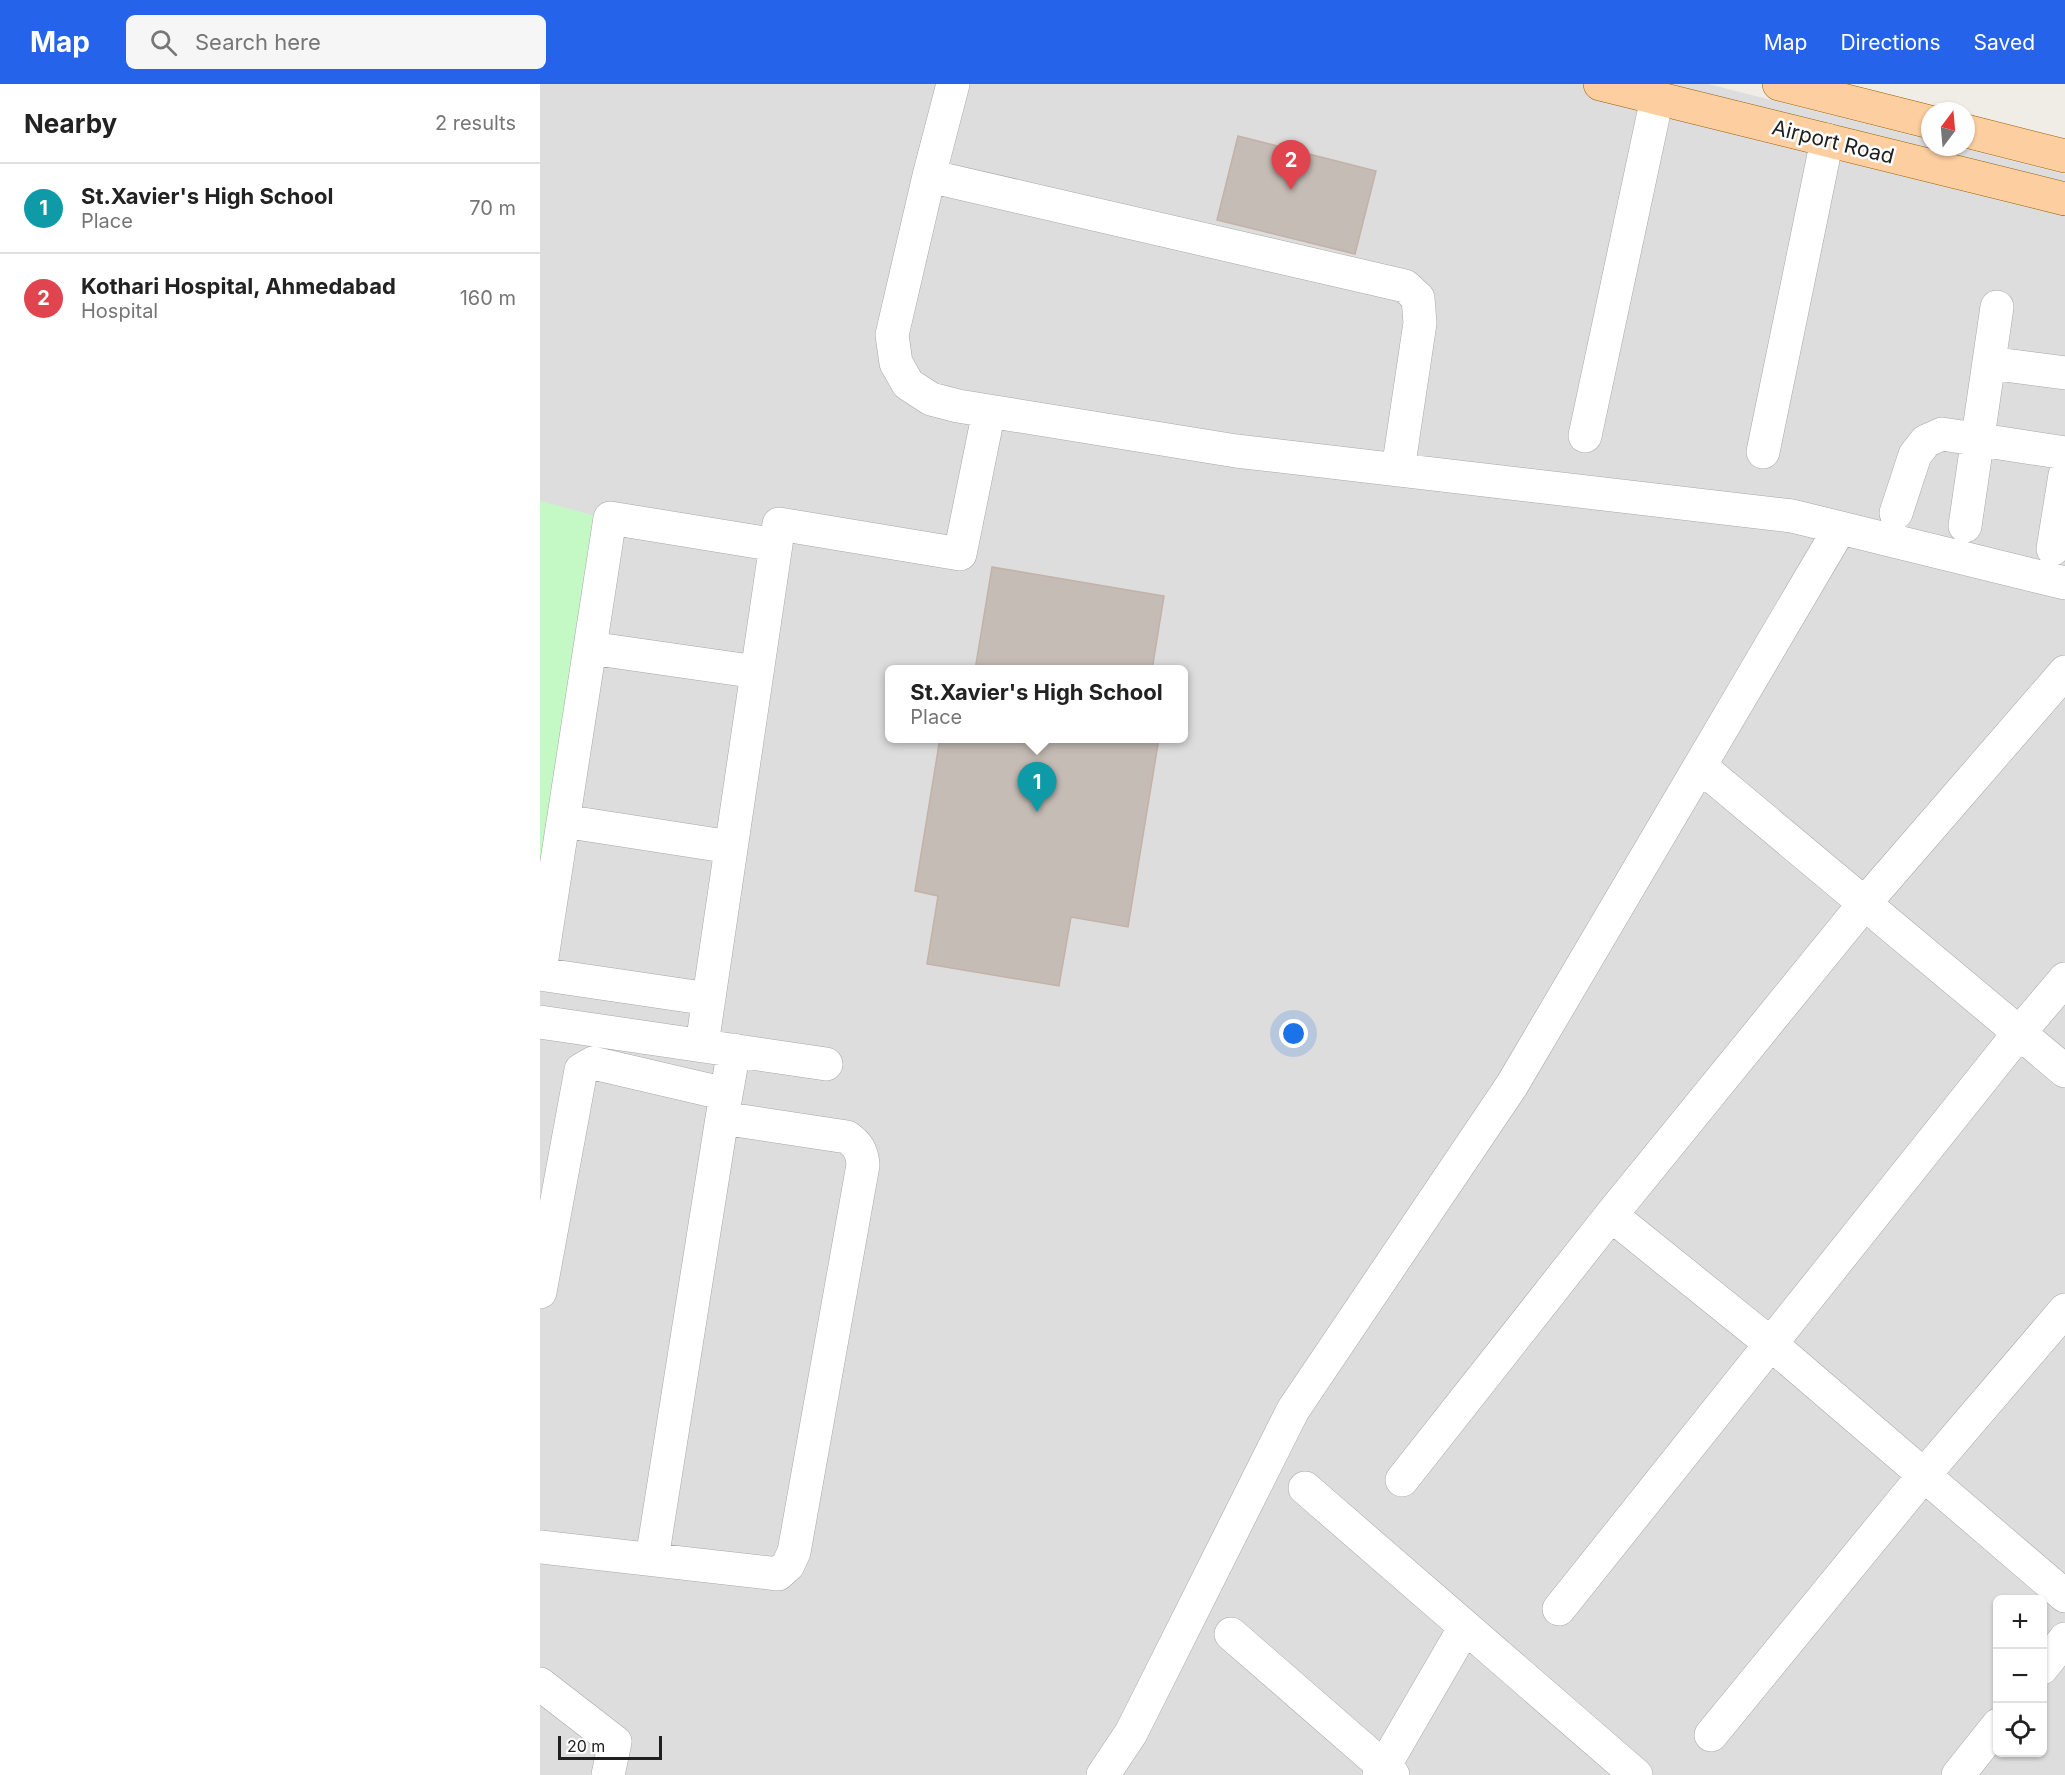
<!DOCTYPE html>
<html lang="en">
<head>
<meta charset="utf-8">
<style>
	:root { --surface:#fff; --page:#f6f6f6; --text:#222; --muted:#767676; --line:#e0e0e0; --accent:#2563eb }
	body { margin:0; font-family:Inter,sans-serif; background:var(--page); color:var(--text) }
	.controls { position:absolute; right:18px; bottom:18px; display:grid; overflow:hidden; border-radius:9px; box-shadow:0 2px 4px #0004 }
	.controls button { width:54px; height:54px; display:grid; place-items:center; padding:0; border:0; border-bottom:2px solid var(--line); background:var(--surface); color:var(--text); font:30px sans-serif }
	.compass { position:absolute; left:1381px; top:18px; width:54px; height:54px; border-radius:50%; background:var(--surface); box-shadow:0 2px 4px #0004; rotate:16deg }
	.scale { position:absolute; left:18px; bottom:15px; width:104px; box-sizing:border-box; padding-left:6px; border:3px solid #202020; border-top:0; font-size:16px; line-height:21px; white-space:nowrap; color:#202020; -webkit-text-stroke:4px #fff; paint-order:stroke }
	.you { position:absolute; left:754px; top:950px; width:21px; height:21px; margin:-15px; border:4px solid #fff; border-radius:50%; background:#1a73e8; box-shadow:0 0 0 9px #1a73e833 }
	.badge { display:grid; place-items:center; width:39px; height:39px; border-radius:50%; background:var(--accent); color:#fff; font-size:20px; font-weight:700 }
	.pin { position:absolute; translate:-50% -50px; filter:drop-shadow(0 2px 3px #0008) }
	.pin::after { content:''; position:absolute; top:32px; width:21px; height:18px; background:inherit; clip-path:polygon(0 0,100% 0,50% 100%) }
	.popup { position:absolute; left:345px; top:581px; width:303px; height:78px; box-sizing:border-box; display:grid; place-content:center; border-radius:9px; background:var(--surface); filter:drop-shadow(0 2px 4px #0005); font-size:20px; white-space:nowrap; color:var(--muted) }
	.popup b { font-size:22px; color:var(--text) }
	.popup::after { content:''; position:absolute; left:50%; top:100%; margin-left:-12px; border:12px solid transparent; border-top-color:var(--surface) }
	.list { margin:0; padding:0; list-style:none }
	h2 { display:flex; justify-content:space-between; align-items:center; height:78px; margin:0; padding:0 24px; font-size:26px }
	h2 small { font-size:20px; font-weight:400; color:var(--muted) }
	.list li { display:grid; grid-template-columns:39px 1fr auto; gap:18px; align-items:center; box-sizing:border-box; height:90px; padding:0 24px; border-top:2px solid var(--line) }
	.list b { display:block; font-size:22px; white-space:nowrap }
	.list p { margin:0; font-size:20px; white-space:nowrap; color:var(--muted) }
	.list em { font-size:20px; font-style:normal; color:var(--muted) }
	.icon { flex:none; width:33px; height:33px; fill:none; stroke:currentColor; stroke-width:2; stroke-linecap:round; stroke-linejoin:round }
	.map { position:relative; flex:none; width:1525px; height:1691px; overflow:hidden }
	header { display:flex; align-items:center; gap:36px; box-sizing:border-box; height:84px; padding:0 30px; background:var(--accent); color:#fff }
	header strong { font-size:28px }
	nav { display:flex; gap:33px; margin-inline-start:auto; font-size:21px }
	.search { width:420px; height:54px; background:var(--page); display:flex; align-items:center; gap:15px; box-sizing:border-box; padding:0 21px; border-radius:9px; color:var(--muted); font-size:22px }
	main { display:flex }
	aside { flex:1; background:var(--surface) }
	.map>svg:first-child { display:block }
	.residential { fill:#dedddd; fill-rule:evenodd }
	.park { fill:#c4f9c5 }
	.building { fill:#c5bcb5; stroke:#c2b2a8; stroke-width:1.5 }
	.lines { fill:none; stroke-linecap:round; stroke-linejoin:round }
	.minor-casing { stroke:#a7a7a7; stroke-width:34 }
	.major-casing { stroke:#9b5e01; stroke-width:34 }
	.minor { stroke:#fff; stroke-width:33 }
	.major { stroke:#fccea0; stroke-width:33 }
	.labels { text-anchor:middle; stroke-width:5; stroke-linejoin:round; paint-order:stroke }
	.street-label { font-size:21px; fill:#202020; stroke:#fff }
</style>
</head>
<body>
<header>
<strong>Map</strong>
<div class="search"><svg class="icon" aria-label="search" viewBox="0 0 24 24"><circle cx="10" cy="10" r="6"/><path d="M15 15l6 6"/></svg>Search here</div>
<nav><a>Map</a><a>Directions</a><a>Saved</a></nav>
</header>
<main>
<aside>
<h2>Nearby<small>2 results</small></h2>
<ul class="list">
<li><span class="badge" style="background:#0f9aa8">1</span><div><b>St.Xavier's High School</b><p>Place</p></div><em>70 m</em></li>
<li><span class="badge" style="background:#e0444e">2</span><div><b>Kothari Hospital, Ahmedabad</b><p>Hospital</p></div><em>160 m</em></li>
</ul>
</aside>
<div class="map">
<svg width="1525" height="1691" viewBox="0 0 1525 1691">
	<rect width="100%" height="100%" fill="#f0ece6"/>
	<!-- residential -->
	<path class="residential" d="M0 0H1168L1390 56V63H1418L1525 90V1691H0ZM350 586H644V654H350ZM1458 1516H1502V1668H1458Z"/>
	<!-- park -->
	<path class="park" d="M0 417 56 432 0 843Z"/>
	<!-- building -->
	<path class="building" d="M698 52 836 87 815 170 677 136Z
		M452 483 624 512 612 586H435Z
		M400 654H619L588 843 531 833 519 902 387 880 398 812 375 807Z"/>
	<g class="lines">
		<!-- minor casing -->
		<g class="minor-casing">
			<path id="minor" d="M413 0 389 92 352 251 356 279 368 300 391 315 418 322 696 367 1252 432 1525 499
				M389 92 865 202 878 214 880 239 858 386
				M1449 279 1525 289
				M1045 352 1117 14
				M1223 368 1287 56
				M1356 429 1375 371 1386 357 1402 350 1525 369
				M1425 442 1457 223
				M1513 465 1525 391
				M50 564 217 588
				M1160 682 1525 987
				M23 737 191 763
				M0 887 70 434 236 461
				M0 890 169 915
				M0 938 286 980
				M162 961 239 440 420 470 449 327
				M1071 1131 1324 820 1525 588
				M0 1208 41 986 53 979 186 1010
				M862 1396 1071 1131 1231 1260 1525 1512
				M765 1404 1096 1691
				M0 1463 238 1490 248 1481 254 1468 323 1081C322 1067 318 1061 307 1053L182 1034
				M112 1475 182 1034 194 966
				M1019 1525 1479 949 1525 895
				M691 1550 853 1691
				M1502 1584 1525 1555
				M0 1600 75 1658 68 1691
				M1171 1651 1384 1391 1525 1226
				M563 1691 591 1649 753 1326 972 1001 1300 444
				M839 1691 925 1543
				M1418 1691 1458 1641"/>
		</g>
		<!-- major casing -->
		<g class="major-casing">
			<path id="major" d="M1060 0 1525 115
				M1239 0 1390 38
				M1426 47 1525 72"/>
		</g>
		<!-- minor -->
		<use href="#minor" class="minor"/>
		<!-- major -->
		<use href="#major" class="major"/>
	</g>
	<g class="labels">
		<!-- street labels -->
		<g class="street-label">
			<text transform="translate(1293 58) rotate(14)" y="7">Airport Road</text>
		</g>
	</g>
</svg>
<div class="controls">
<button>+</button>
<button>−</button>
<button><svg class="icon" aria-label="locate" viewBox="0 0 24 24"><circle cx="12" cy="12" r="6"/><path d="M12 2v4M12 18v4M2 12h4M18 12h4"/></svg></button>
</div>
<svg class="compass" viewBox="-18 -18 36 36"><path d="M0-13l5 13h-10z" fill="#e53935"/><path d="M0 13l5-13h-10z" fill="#767676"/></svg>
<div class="scale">20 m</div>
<div class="you"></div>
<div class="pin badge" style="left:497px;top:728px;background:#0f9aa8">1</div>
<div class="popup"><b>St.Xavier's High School</b>Place</div>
<div class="pin badge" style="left:751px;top:106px;background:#e0444e">2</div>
</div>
</main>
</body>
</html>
